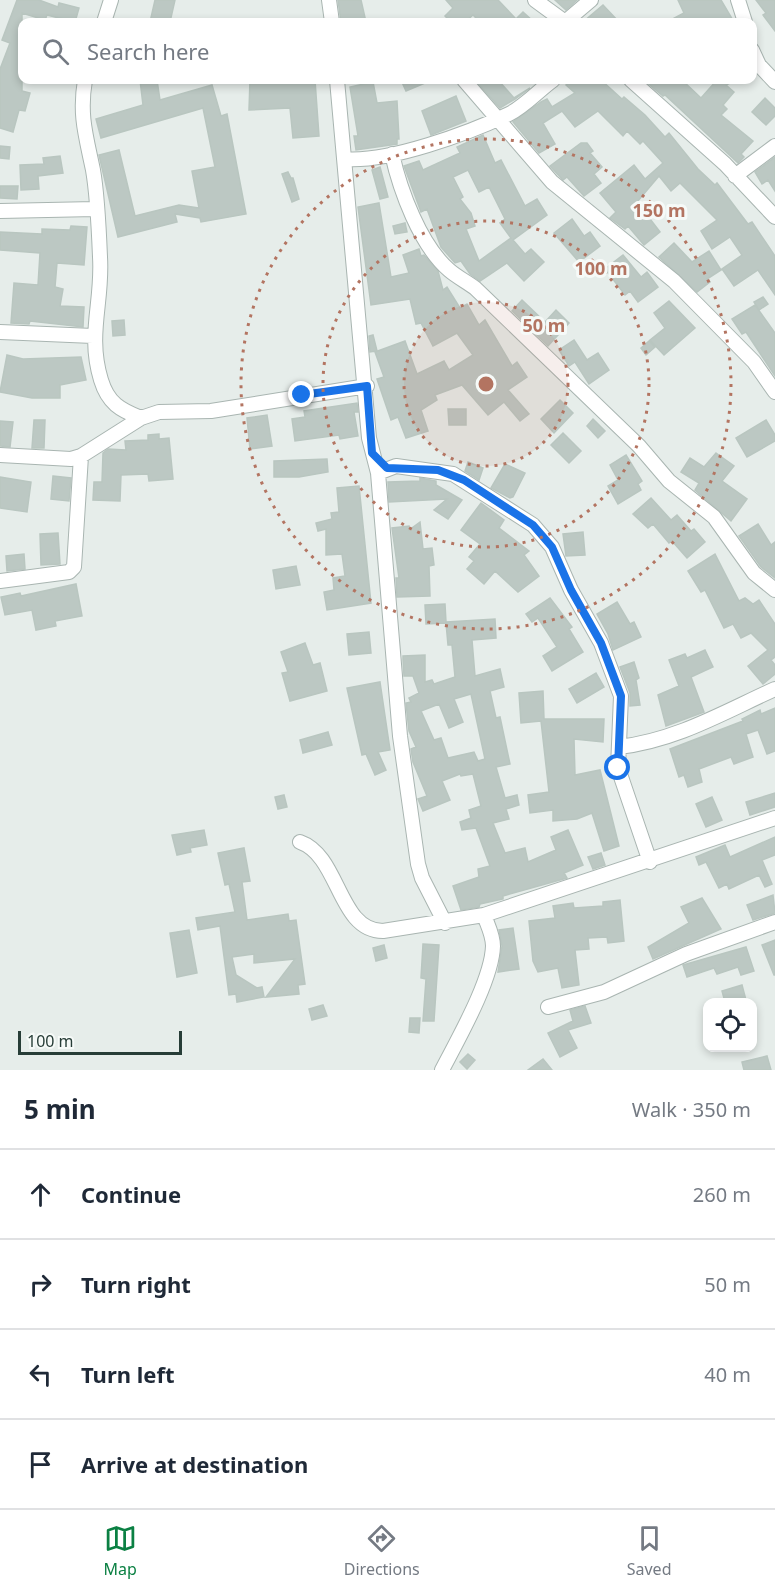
<!DOCTYPE html>
<html lang="en">
<head>
<meta charset="utf-8">
<style>
	:root { --surface:#fff; --page:#f2f2f3; --text:#1f2937; --muted:#747a83; --line:#e0e1e3; --accent:#0b8043 }
	body { margin:0; font-family:"Noto Sans",sans-serif; background:var(--page); color:var(--text) }
	.controls { position:absolute; right:18px; bottom:18px; display:grid; overflow:hidden; border-radius:12px; box-shadow:0 3px 9px #0003 }
	.controls button { width:54px; height:54px; display:grid; place-items:center; padding:0; border:0; border-bottom:2px solid var(--line); background:var(--surface); color:var(--text); font:30px sans-serif }
	.scale { position:absolute; left:18px; bottom:15px; width:164px; box-sizing:border-box; padding-left:6px; border:3px solid #273d37; border-top:0; font-size:16px; line-height:21px; white-space:nowrap; color:#273d37; -webkit-text-stroke:4px #f6faf8; paint-order:stroke }
	.stop { position:absolute; width:18px; height:18px; margin:-14px; border:4px solid #1a73e8; border-radius:50%; background:#fff }
	.stop.end { background:#1a73e8; border-color:#fff; box-shadow:0 2px 6px #0008 }
	.list { margin:0; padding:0; list-style:none }
	h2 { display:flex; justify-content:space-between; align-items:center; height:78px; margin:0; padding:0 24px; font-size:26px }
	h2 small { font-size:20px; font-weight:400; color:var(--muted) }
	.list li { display:grid; grid-template-columns:39px 1fr auto; gap:18px; align-items:center; box-sizing:border-box; height:90px; padding:0 24px; border-top:2px solid var(--line) }
	.list b { display:block; font-size:22px; white-space:nowrap }
	.list em { font-size:20px; font-style:normal; color:var(--muted) }
	.icon { flex:none; width:33px; height:33px; fill:none; stroke:currentColor; stroke-width:2; stroke-linecap:round; stroke-linejoin:round }
	.map { position:relative; flex:none; width:775px; height:1070px; overflow:hidden }
	.search { position:absolute; background:var(--surface); box-shadow:0 3px 9px #0003; left:18px; right:18px; top:18px; height:66px; display:flex; align-items:center; gap:15px; box-sizing:border-box; padding:0 21px; border-radius:12px; color:var(--muted); font-size:22px }
	.sheet { height:438px; background:var(--surface) }
	nav { display:flex; justify-content:space-around; align-items:center; box-sizing:border-box; height:84px; border-top:2px solid var(--line); background:var(--surface); font-size:16px; color:var(--muted) }
	nav a { display:grid; justify-items:center; gap:3px }
	nav .on { color:var(--accent) }
	.map>svg:first-child { display:block }
	.building { fill:#bcc8c3; stroke:#b9c6c0; stroke-width:1.5; fill-rule:evenodd }
	.lines { fill:none; stroke-linecap:round; stroke-linejoin:round }
	.minor-casing { stroke:#a9b5b1; stroke-width:16 }
	.minor { stroke:#fff; stroke-width:14 }
	.route { stroke:#1a73e8; stroke-width:8 }
	.ring { fill:none; stroke:#b37461; stroke-width:3; stroke-dasharray:3 6 }
	.centre { fill:#b37461; stroke:#f6faf8; stroke-width:3 }
	.ring-label { font-size:18px; text-anchor:middle; font-weight:bold; fill:#b37461; stroke:#f6faf8; stroke-width:6; stroke-linejoin:round; paint-order:stroke }
</style>
</head>
<body>
<div class="map">
<svg width="775" height="1070" viewBox="0 0 775 1070">
	<rect width="100%" height="100%" fill="#e6edea"/>
	<!-- building -->
	<path class="building" d="M17 0H39L58 7 59 3 79 8 75 22 47 15 45 20 22 13V91L30 93 25 111 19 110 13 132 0 128V69L10 43 2 40Z
		M155 0H175L170 22H150Z
		M338 0H361L366 22H341Z
		M446 0H498L516 19 523 12 534 22H480L473 15 465 22H451L445 16 453 8Z
		M555 0H577L566 10Z
		M678 0H721L734 22H667L684 13Z
		M756 0H775V31L763 15 766 13Z
		M603 5 619 22H583Z
		M140 80H157L160 100 212 85 221 116 227 114 246 214 201 222 200 218 175 214 177 222 118 237 99 155 119 150 135 216 179 205 199 208 192 171 215 167 203 108 101 138 96 119 143 105Z
		M250 80H315L319 136 293 138 290 108 249 110Z
		M401 80H432L406 91Z
		M475 80H498L514 98 530 88 515 99 500 108Z
		M571 80H601L622 99 624 97 645 115 665 137 669 133 698 169 715 185 717 183 748 224 752 222 775 256V295L758 270 734 286 722 269 742 255 730 237 712 249 701 231 717 220 680 183 671 191 659 176 637 202 660 232 644 245 628 226 625 229 610 218 616 212 600 193 634 165 645 179 663 163 643 141 640 144 627 131 623 136 598 111 575 127 562 111 543 123 555 144 539 153 513 122 541 102 547 99 552 107 575 93 566 85Z
		M644 80H682L701 98 717 80H736L726 85 734 92 723 105 727 109 721 115 753 141 741 154 744 157 738 163 665 95 663 96Z
		M373 82 377 103 397 101 399 139H397V144L356 150 354 136H358L350 87Z
		M456 96 466 121 431 135 422 111Z
		M765 98 775 108V116L766 125 752 112Z
		M483 135 495 163 501 160 525 206 537 199 547 215 513 240 525 254 531 249 544 262 524 281 507 263 480 281 470 274 461 261 455 263 441 247 427 209 421 212 404 166 419 161 423 170 460 153 457 147ZM468 170 479 192 489 187 505 219 500 223 511 238 479 261 466 229 475 226 471 213 460 199 463 197 453 177Z
		M581 143H587L593 151 590 153 602 167 594 174 601 183 584 196 567 177 563 180 550 166Z
		M0 146 10 147 9 159 0 158Z
		M60 156 63 173 38 176 39 189 21 190 20 165 44 164 43 158Z
		M775 157V191L768 180 762 184 755 172Z
		M380 167 388 197 380 199 372 170Z
		M288 172 291 178H293L299 199 292 202 282 174Z
		M0 186H18L17 199 0 198Z
		M379 203 391 277 409 273 403 255 419 249 421 256 424 255 438 271 443 290 447 287 460 308 467 304 479 325 485 320 512 366 517 362 527 377 508 390 529 414 520 421 504 402 488 415 462 385 435 395 437 400 421 410 428 431 406 438 398 417 391 420 377 379 384 377 375 352 405 341 417 374 444 361 449 370 473 355 457 333 433 346 421 323 416 324 410 299 371 305 358 207Z
		M572 219 584 236 590 232 600 246 579 262 554 233Z
		M405 223 407 232 395 234 393 226Z
		M71 226 87 227 84 265 57 263 55 287 63 289 60 306 84 307 83 327 30 321 29 324 11 323 14 283 38 285 40 253 0 250V232L42 234V229L70 230Z
		M674 243 692 262 709 251 721 270 707 279 710 282 697 292 659 257Z
		M623 255 641 277 647 272 658 287 638 302 630 291 625 295 605 269Z
		M763 297 768 304 759 310 754 302Z
		M522 300 545 322 556 310 569 323 548 346 512 311Z
		M669 301 695 328 664 355 650 340 665 328 654 313Z
		M755 305 775 333V376L746 332 742 334 732 319Z
		M124 320 125 335 113 336 112 321Z
		M373 335 377 351 370 352 369 336Z
		M574 340 587 360 598 353 609 370 589 384 575 362 569 366 559 350Z
		M649 341 655 347 646 355 641 348Z
		M7 355 23 359 81 357 86 380 60 385V398H32L0 392Z
		M560 400 573 413 554 433 541 419Z
		M357 403 358 412H354L358 436 340 439 339 435 295 441 292 419 305 417 304 411Z
		M448 409H466V425H449Z
		M267 415 272 446 250 449 247 418Z
		M593 419 605 431 598 438 587 426Z
		M34 420H45L44 448H32Z
		M766 420 775 435V441L747 457 736 438Z
		M0 421 13 422 10 447 0 446Z
		M563 433 581 451 569 463 551 445Z
		M159 434V439L169 438 173 479 149 481 148 474 121 475 120 501 93 500 94 482H102L103 453 108 449 126 450 125 441 148 440V435Z
		M716 453 734 466 722 481 747 499 731 521 695 490 699 483 681 472 690 458 704 467Z
		M626 455 642 481 638 484 641 490 618 504 608 486 618 480 610 465Z
		M327 459 328 472 299 477H274V461Z
		M468 462 483 468 479 480 465 471Z
		M505 464 525 473 513 497 510 498 491 488Z
		M53 476 71 478 69 501 51 499Z
		M0 477 31 482 27 512 0 508Z
		M420 478 436 481V485L462 500 448 519 434 510 447 499 389 502 388 482 420 481Z
		M359 486 371 603 327 610 324 592 334 590 333 578 345 576 342 554 326 555V529L318 531 316 523 332 519 331 513 339 512 337 488Z
		M651 498 671 520 677 515 691 531 694 529 705 542 687 558 672 541 669 543 653 524 648 528 633 514Z
		M481 503 504 520 499 528 529 551 524 555 539 576 518 592 495 571 484 584 467 569 474 561 469 557 480 544 461 530Z
		M420 522 423 549 432 548 434 565 429 566 430 596 397 597 396 578H399L392 528 409 526V530Z
		M758 524 771 545 775 542V578L761 567 739 536Z
		M583 532 585 555 566 556 563 534Z
		M58 533 60 564 41 565 40 534Z
		M24 554 25 569 7 571 6 556Z
		M715 554 739 601 745 598 753 604 759 600 775 624V657L771 660 775 665V674L763 684 748 666 768 650 751 633 741 638 733 624 724 628 705 590 701 592 688 571Z
		M296 566 300 585 276 589 273 570Z
		M76 584 82 616 55 621 56 626 36 630 32 610 5 615 1 597 20 593 21 596Z
		M550 598 572 627 569 629 583 652 552 671 543 656 557 647 538 618 532 622 526 614Z
		M617 602 630 624 634 622 641 637 613 650 608 634 597 614Z
		M445 604 446 622 495 619 496 638 472 640 475 676 500 669 504 687 490 691 496 718 500 717 510 764 496 767 505 798 517 795 519 805 506 809 509 819 493 823 505 853 525 848 528 862 556 850 551 837 568 830 583 865 564 873 567 878 503 896V899L480 904 479 907 461 910 453 886 479 877 478 869 490 866 476 828 462 830 460 822 471 818 469 810 481 806 473 774 461 776 460 774 442 781 450 800 423 811 418 799 427 796 413 762 411 749 416 747 409 731 406 703 411 702 409 698 419 693 413 676H404L403 659V656L425 655V682L432 680 434 684 455 677 452 645H448L446 623 426 624 425 605ZM471 694 485 759 478 761 474 752 448 758 441 738 434 740 421 711 439 704 449 728 463 722 454 699Z
		M369 632 371 653 349 655 347 634Z
		M305 643 313 665 320 663 327 691 290 701 282 673 288 672 281 652Z
		M705 650 713 667 691 677 704 712 666 726 658 695 679 686 669 660 685 654 687 658Z
		M634 662 639 678 636 680 640 705 630 706V693L620 667Z
		M596 673 604 687 577 703 569 689Z
		M380 682 390 750 378 752 386 770 375 775 366 754 362 755 347 688Z
		M543 691 544 719H604L603 742 574 739 575 775 600 770 619 846 604 851 592 813 577 819 553 821V810L530 813 528 795 549 792 541 721 521 723 519 693Z
		M775 708V751L767 754 758 730 746 734 753 757 734 764 731 757 699 769 702 782 688 787 684 775 679 777 670 749 743 721 742 719 760 710 761 714Z
		M328 732 332 745 303 753 300 740Z
		M775 793V807L750 815 746 802Z
		M284 795 287 807 278 809 275 797Z
		M712 797 722 820 706 827 696 804Z
		M204 830 207 845 190 848 191 852 177 855 172 835Z
		M775 837V855L762 860 772 884 765 887 759 875 729 889 727 884 719 888 706 862 699 865 696 857 725 845 730 857Z
		M244 848 250 881 242 882 247 920 288 914 289 921 296 920 305 984 298 985 299 994 266 997 295 959 254 963V954L232 957 236 975 257 988 262 987 264 997 237 1002 236 994 229 995 220 926 198 930 196 918 235 912 229 884 225 885 218 853Z
		M601 853 605 865 593 869 588 857Z
		M773 895 775 913 753 920 747 905Z
		M702 898 721 929 653 959 648 947 689 923 681 907Z
		M620 900 624 941 608 943 607 937 588 938 589 949 575 950 579 985 562 988 558 968 538 972 533 961 529 921 555 918 553 906 573 903 574 908 603 906V902Z
		M513 928 519 969 498 972 502 946 499 930Z
		M189 930 197 973 177 977 170 933Z
		M775 940V975H774L762 945Z
		M423 944 439 945 434 1021H423L426 979 421 978Z
		M384 945 387 958 376 961 373 948Z
		M746 947 754 971 741 975 738 967 717 974 714 968 687 977 683 965Z
		M742 985 746 1000 725 1002 722 991Z
		M323 1005 327 1016 312 1020 309 1009Z
		M585 1006 591 1023 568 1030 577 1048 560 1057 548 1033 573 1021 570 1010Z
		M410 1018H420L419 1033 409 1032Z
		M468 1054 475 1060 467 1069 460 1062Z
		M767 1056 771 1070H744L742 1062Z
		M543 1059 552 1070H528Z"/>
	<g class="lines">
		<!-- minor casing -->
		<g class="minor-casing">
			<path id="minor" d="M329 0 332 22
				M535 0 565 22
				M738 0 745 22
				M104 22 111 0
				M565 22 591 0
				M752 50 759 65 775 82
				M85 80C79 115 86 136 93 170 97 193 99 232 100 257 103 302 87 334 101 380 108 403 120 410 141 418
				M337 80 369 438 378 473 400 736 418 864 422 878 445 923
				M464 80 552 182 674 281 754 362 775 392
				M631 80 725 164 775 217
				M392 154C400 190 420 245 449 270 457 277 467 282 475 288L639 446 669 481 714 517 754 573 775 590
				M344 159C388 163 469 133 509 114 525 106 539 90 553 80
				M735 176 775 146
				M0 211 95 209
				M0 332 93 336
				M0 455 71 459 81 456 141 418 159 412 211 411 367 386
				M378 473 396 466 453 474 533 525 552 547 571 590 601 643 621 696 618 768 650 862
				M0 581 69 572 74 567 81 456
				M619 747C677 740 722 713 775 689
				M300 842C340 856 338 931 383 931L484 915 775 818
				M548 1007 604 992 686 954 775 922
				M442 1070C458 1039 492 980 493 946 493 935 488 926 484 915"/>
		</g>
		<!-- minor -->
		<use href="#minor" class="minor"/>
	</g>
	<g class="lines">
		<!-- route -->
		<path class="route" d="M302 395 367 386 372 453 387 468 438 470 464 480 533 525 552 547 571 590 601 643 621 696 618 768"/>
	</g>
	<!-- distance rings -->
	<circle cx="486" cy="384" r="82" fill="#b37461" fill-opacity=".12"/>
	<g class="ring">
		<circle cx="486" cy="384" r="82"/>
		<circle cx="486" cy="384" r="163"/>
		<circle cx="486" cy="384" r="245"/>
	</g>
	<circle cx="486" cy="384" r="9" class="centre"/>
	<g class="ring-label">
		<text x="659" y="217">150 m</text>
		<text x="601" y="275">100 m</text>
		<text x="544" y="332">50 m</text>
	</g>
</svg>
<div class="controls">
<button><svg class="icon" aria-label="locate" viewBox="0 0 24 24"><circle cx="12" cy="12" r="6"/><path d="M12 2v4M12 18v4M2 12h4M18 12h4"/></svg></button>
</div>
<div class="scale">100 m</div>
<div class="stop" style="left:618px;top:768px"></div>
<div class="stop end" style="left:302px;top:395px"></div>
<div class="search"><svg class="icon" aria-label="search" viewBox="0 0 24 24"><circle cx="10" cy="10" r="6"/><path d="M15 15l6 6"/></svg>Search here</div>
</div>
<section class="sheet">
<h2>5 min<small>Walk · 350 m</small></h2>
<ul class="list">
<li><svg class="icon" aria-label="ahead" viewBox="0 0 24 24"><path d="M12 20V5M6 11l6-6 6 6"/></svg><div><b>Continue</b></div><em>260 m</em></li>
<li><svg class="icon" aria-label="right" viewBox="0 0 24 24"><path d="M7 20v-9h11M14 6l5 5-5 5"/></svg><div><b>Turn right</b></div><em>50 m</em></li>
<li><svg class="icon" aria-label="left" viewBox="0 0 24 24"><path d="M17 20v-9H6M10 6l-5 5 5 5"/></svg><div><b>Turn left</b></div><em>40 m</em></li>
<li><svg class="icon" aria-label="arrive" viewBox="0 0 24 24"><path d="M6 21V4h12l-3 4 3 4H6"/></svg><div><b>Arrive at destination</b></div></li>
</ul>
</section>
<nav>
<a class="on"><svg class="icon" aria-label="map" viewBox="0 0 24 24"><path d="M3 6l6-2 6 2 6-2v14l-6 2-6-2-6 2zM9 4v14M15 6v14"/></svg>Map</a>
<a><svg class="icon" aria-label="directions" viewBox="0 0 24 24"><path d="M12 3l9 9-9 9-9-9zM9 14v-3h6M13 9l2 2-2 2"/></svg>Directions</a>
<a><svg class="icon" aria-label="saved" viewBox="0 0 24 24"><path d="M7 4h10v16l-5-4-5 4z"/></svg>Saved</a>
</nav>
</body>
</html>
